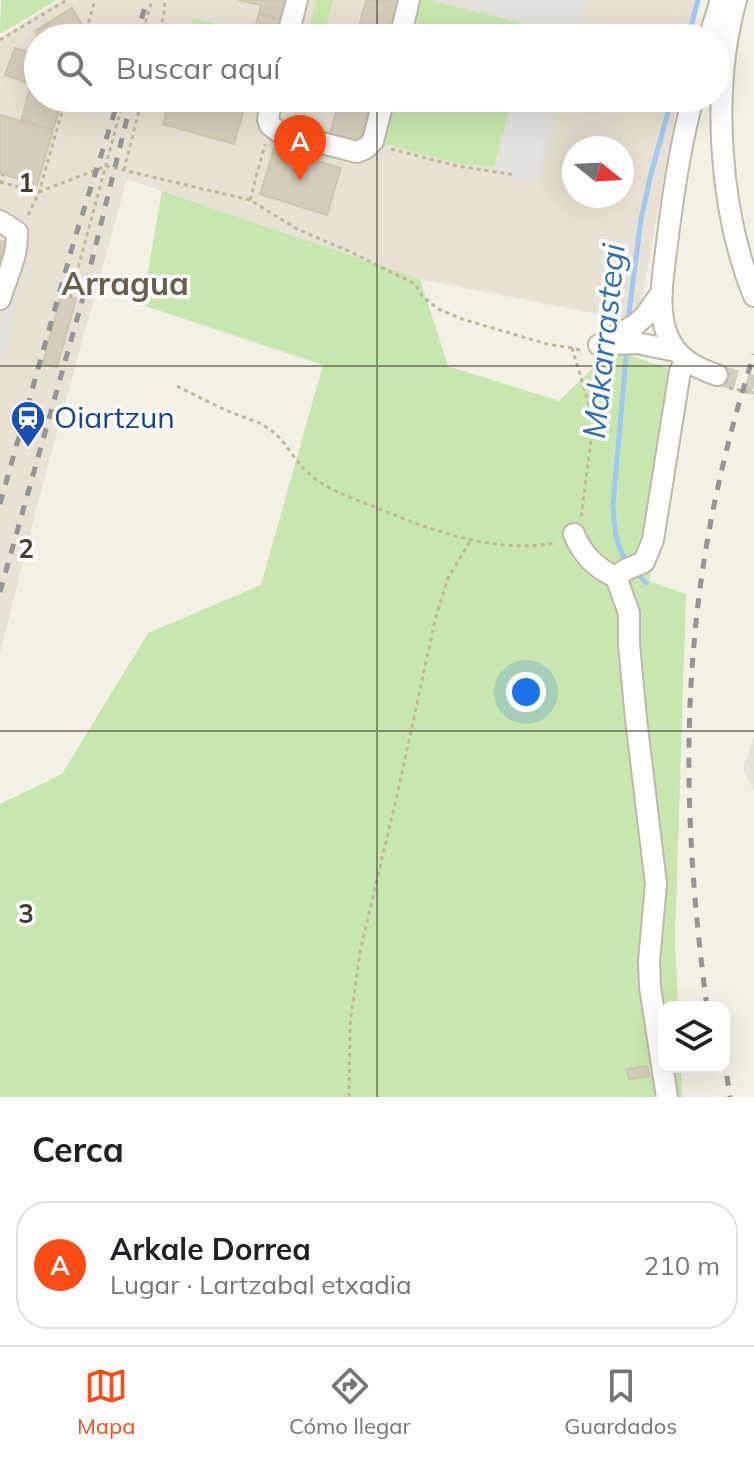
<!DOCTYPE html>
<html lang="es">
<head>
<meta charset="utf-8">
<style>
	:root { --surface:#fff; --page:#f6f6f6; --text:#202124; --muted:#757577; --line:#e0e0e0; --accent:#fa4c15 }
	body { margin:0; font-family:Mulish,sans-serif; background:var(--page); color:var(--text) }
	.controls { position:absolute; right:24px; bottom:24px; display:grid; overflow:hidden; border-radius:16px; box-shadow:0 8px 32px #0002 }
	.controls button { width:72px; height:72px; display:grid; place-items:center; padding:0; border:0; border-bottom:2px solid var(--line); background:var(--surface); color:var(--text); font:40px sans-serif }
	.compass { position:absolute; left:562px; top:136px; width:72px; height:72px; border-radius:50%; background:var(--surface); box-shadow:0 8px 32px #0002; rotate:108deg }
	.you { position:absolute; left:526px; top:692px; width:28px; height:28px; margin:-20px; border:6px solid #fff; border-radius:50%; background:#1a73e8; box-shadow:0 0 0 12px #1a73e833 }
	.badge { display:grid; place-items:center; width:52px; height:52px; border-radius:50%; background:var(--accent); color:#fff; font-size:26px; font-weight:700 }
	.pin { position:absolute; translate:-50% -66px; filter:drop-shadow(0 2px 4px #0008) }
	.pin::after { content:''; position:absolute; top:42px; width:28px; height:24px; background:inherit; clip-path:polygon(0 0,100% 0,50% 100%) }
	.list { margin:0; padding:0; list-style:none }
	h2 { display:flex; justify-content:space-between; align-items:center; height:104px; margin:0; padding:0 32px; font-size:34px }
	h2 small { font-size:26px; font-weight:400; color:var(--muted) }
	.list li { display:grid; grid-template-columns:52px 1fr auto; gap:24px; align-items:center; box-sizing:border-box; height:128px; margin:0 16px 16px; padding:0 16px; border:2px solid var(--line); border-radius:32px }
	.list b { display:block; font-size:30px; white-space:nowrap }
	.list p { margin:0; font-size:26px; white-space:nowrap; color:var(--muted) }
	.list em { font-size:26px; font-style:normal; color:var(--muted) }
	.icon { flex:none; width:44px; height:44px; fill:none; stroke:currentColor; stroke-width:2; stroke-linecap:round; stroke-linejoin:round }
	.map { position:relative; flex:none; width:754px; height:1097px; overflow:hidden }
	.search { position:absolute; background:var(--surface); box-shadow:0 8px 32px #0002; left:24px; right:24px; top:24px; height:88px; display:flex; align-items:center; gap:20px; box-sizing:border-box; padding:0 28px; border-radius:44px; color:var(--muted); font-size:30px }
	.sheet { height:248px; background:var(--surface) }
	nav { display:flex; justify-content:space-around; align-items:center; box-sizing:border-box; height:112px; border-top:2px solid var(--line); background:var(--surface); font-size:22px; color:var(--muted) }
	nav a { display:grid; justify-items:center; gap:4px }
	nav .on { color:var(--accent) }
	.map>svg:first-child { display:block }
	.residential { fill:#e7e2d3; fill-rule:evenodd }
	.industrial { fill:#e5e1da }
	.green { fill:#c8e7ae }
	.parking { fill:#e4e2de }
	.lines { fill:none; stroke-linecap:round; stroke-linejoin:round }
	.stream { stroke:#a1c9f0; stroke-width:5 }
	.building { fill:#d4cdbb; stroke:#cfc5ae; stroke-width:2 }
	.minor-tunnel { stroke:#d0cdc2; stroke-width:20; stroke-dasharray:20 10; stroke-linecap:butt }
	.minor-casing { stroke:#beb8a8; stroke-width:24 }
	.path { stroke:#c0b699; stroke-width:3; stroke-dasharray:4 4; stroke-linecap:butt }
	.minor { stroke:#fff; stroke-width:20 }
	.rail { stroke:#959595; stroke-width:5; stroke-dasharray:10 10; stroke-linecap:butt }
	.path-bridge { stroke:#c0b699; stroke-width:3; stroke-dasharray:4 4; stroke-linecap:butt }
	.grid { fill:none; stroke:#454035; stroke-width:2; stroke-opacity:0.55 }
	.labels { text-anchor:middle; stroke-width:7; stroke-linejoin:round; paint-order:stroke }
	.transit-label { font-size:30px; fill:#164399; stroke:#fff; text-anchor:start }
	.neighbourhood-label { font-size:32px; font-weight:bold; fill:#685f4c; stroke:#fff }
	.water-label { font-size:32px; font-style:italic; fill:#2e6eb1; stroke:#fff }
	.grid-label { font-size:26px; text-anchor:middle; font-weight:bold; fill:#454035; stroke:#fff; stroke-width:7; stroke-linejoin:round; paint-order:stroke }
</style>
</head>
<body>
<div class="map">
<svg width="754" height="1097" viewBox="0 0 754 1097">
	<rect width="100%" height="100%" fill="#f3f0e5"/>
	<!-- residential -->
	<path class="residential" d="M60 0H696L689 38H38V98H678L638 322 420 279 127 179 46 472 0 654V38ZM574 148H622V196H574Z"/>
	<!-- industrial -->
	<path class="industrial" d="M754 737V791L743 768Z"/>
	<!-- green -->
	<path class="green" d="M1 0H57L0 34Z
		M316 0H333L325 30 310 26Z
		M416 0H430L531 25 527 38H407Z
		M193 18 243 31 241 38H188Z
		M391 98H512L495 167 459 164 390 145 376 148Z
		M162 191 420 279 448 366 559 401 612 349 689 376 649 581 686 594 675 938 678 1007H664V1067H681L682 1097H0V804L62 774 148 633 261 585 323 365 142 305Z"/>
	<!-- parking -->
	<path class="parking" d="M430 0H584L574 38H527L530 25Z
		M512 98H559L537 185 493 173Z
		M9 288 20 291 0 365V321Z"/>
	<g class="lines">
		<!-- stream -->
		<path class="stream" d="M688 38 698 0
			M628 321 641 219 651 174 672 98
			M627 347 613 504C614 525 615 547 629 565
			M636 572 646 583"/>
	</g>
	<!-- building -->
	<path class="building" d="M238 0H289L284 20 259 14 261 5Z
		M366 0H399L388 38H356Z
		M72 8 85 30 73 38H40L35 31Z
		M259 14 284 20 279 38H252Z
		M295 31 321 38H293Z
		M15 48 38 55V98H63L53 130 21 122 31 84 5 75Z
		M170 98H231L246 102 234 144 163 124Z
		M340 98H372L359 143 330 134Z
		M0 115 53 130 37 185 0 173Z
		M274 149 341 168 327 215 260 194Z
		M0 241 6 243 0 267Z
		M61 295 76 299 57 367 43 364Z
		M647 1066 649 1076 629 1079 627 1069Z"/>
	<g class="lines">
		<!-- minor-tunnel -->
		<path class="minor-tunnel" d="M717 375 754 385"/>
		<!-- minor casing -->
		<g class="minor-casing">
			<path id="minor" d="M736 0C711 89 719 210 754 296
				M287 38 297 0
				M400 38 409 0
				M709 38 721 0
				M272 98 268 119 270 125 279 132 357 152 366 148 373 141 384 98
				M693 98C680 145 673 194 667 243 664 272 656 306 667 334 675 357 695 368 717 375
				M0 221 17 232C18 257 7 275 0 299
				M607 344 637 343 676 351
				M599 345 635 325 645 316 662 292
				M574 534C582 554 597 569 616 577L629 613V644L636 719 656 884 649 961 650 987 667 1097
				M616 577 625 570 644 562 653 540 680 371 688 362"/>
		</g>
		<!-- path -->
		<path class="path" d="M84 38 95 0
			M141 38 152 0
			M158 38 164 14 165 0
			M0 40 67 0
			M391 149 457 166 516 175
			M124 170 142 98
			M0 182 39 192 106 166 250 200 297 229 353 253 415 284 422 296 438 309 465 320 547 344 572 348
			M250 200 265 144
			M28 215 39 192 66 98
			M70 298 124 98
			M580 350 572 348 591 411 592 433 581 517
			M177 386C197 396 217 407 238 415 247 419 258 421 266 427 285 438 292 458 307 472 325 489 350 497 372 506 431 530 492 554 556 543
			M729 388 754 393
			M349 1097 350 1025 360 952 400 782 436 616 448 578 471 540"/>
		<!-- minor -->
		<use href="#minor" class="minor"/>
		<!-- rail -->
		<path class="rail" d="M136 38 147 0
			M0 504 74 241 119 98
			M0 592 81 305 132 98
			M707 1007C691 887 683 765 694 644 702 546 724 447 754 354
			M724 1056 730 1097"/>
		<!-- path-bridge -->
		<path class="path-bridge" d="M0 184 3 174"/>
	</g>
	<!-- grid -->
	<path class="grid" d="M377 0V38M377 98V1097M0 366H754M0 731H754"/>
	<!-- icons -->
	<defs>
		<g id="station-pin" transform="scale(1.8)"><path d="M0 17L-7.5 6A9.5 9.5 0 1 1 7.5 6Z" fill="#1a4fb4" stroke="#fff"/><path d="M-3-6H3Q5-6 5-4V2Q5 4 3 4L4.5 6H3L1.5 4h-3L-3 6H-4.5L-3 4Q-5 4-5 2V-4Q-5-6-3-6ZM-3.5-4v3h7v-3ZM-3.5 1v1.5H-2V1ZM2 1v1.5H3.5V1Z" fill="#fff"/></g>
	</defs>
	<g fill-rule="evenodd">
		<use href="#station-pin" x="28" y="418"/>
	</g>
	<g class="labels">
		<!-- transit labels -->
		<g class="transit-label">
			<text x="54" y="428">Oiartzun</text>
		</g>
		<!-- neighbourhood labels -->
		<g class="neighbourhood-label">
			<text x="125" y="295">Arragua</text>
		</g>
		<!-- water labels -->
		<g class="water-label">
			<text transform="translate(604 341) rotate(-84)" y="11">Makarrastegi</text>
		</g>
	</g>
	<g class="grid-label">
		<text x="26" y="192">1</text>
		<text x="26" y="558">2</text>
		<text x="26" y="923">3</text>
	</g>
</svg>
<div class="controls">
<button><svg class="icon" aria-label="layers" viewBox="0 0 24 24"><path d="M12 4l9 5-9 5-9-5zM3 14l9 5 9-5"/></svg></button>
</div>
<svg class="compass" viewBox="-18 -18 36 36"><path d="M0-13l5 13h-10z" fill="#e53935"/><path d="M0 13l5-13h-10z" fill="#757577"/></svg>
<div class="you"></div>
<div class="pin badge" style="left:300px;top:181px">A</div>
<div class="search"><svg class="icon" aria-label="search" viewBox="0 0 24 24"><circle cx="10" cy="10" r="6"/><path d="M15 15l6 6"/></svg>Buscar aquí</div>
</div>
<section class="sheet">
<h2>Cerca<small></small></h2>
<ul class="list">
<li><span class="badge">A</span><div><b>Arkale Dorrea</b><p>Lugar · Lartzabal etxadia</p></div><em>210 m</em></li>
</ul>
</section>
<nav>
<a class="on"><svg class="icon" aria-label="map" viewBox="0 0 24 24"><path d="M3 6l6-2 6 2 6-2v14l-6 2-6-2-6 2zM9 4v14M15 6v14"/></svg>Mapa</a>
<a><svg class="icon" aria-label="directions" viewBox="0 0 24 24"><path d="M12 3l9 9-9 9-9-9zM9 14v-3h6M13 9l2 2-2 2"/></svg>Cómo llegar</a>
<a><svg class="icon" aria-label="saved" viewBox="0 0 24 24"><path d="M7 4h10v16l-5-4-5 4z"/></svg>Guardados</a>
</nav>
</body>
</html>
